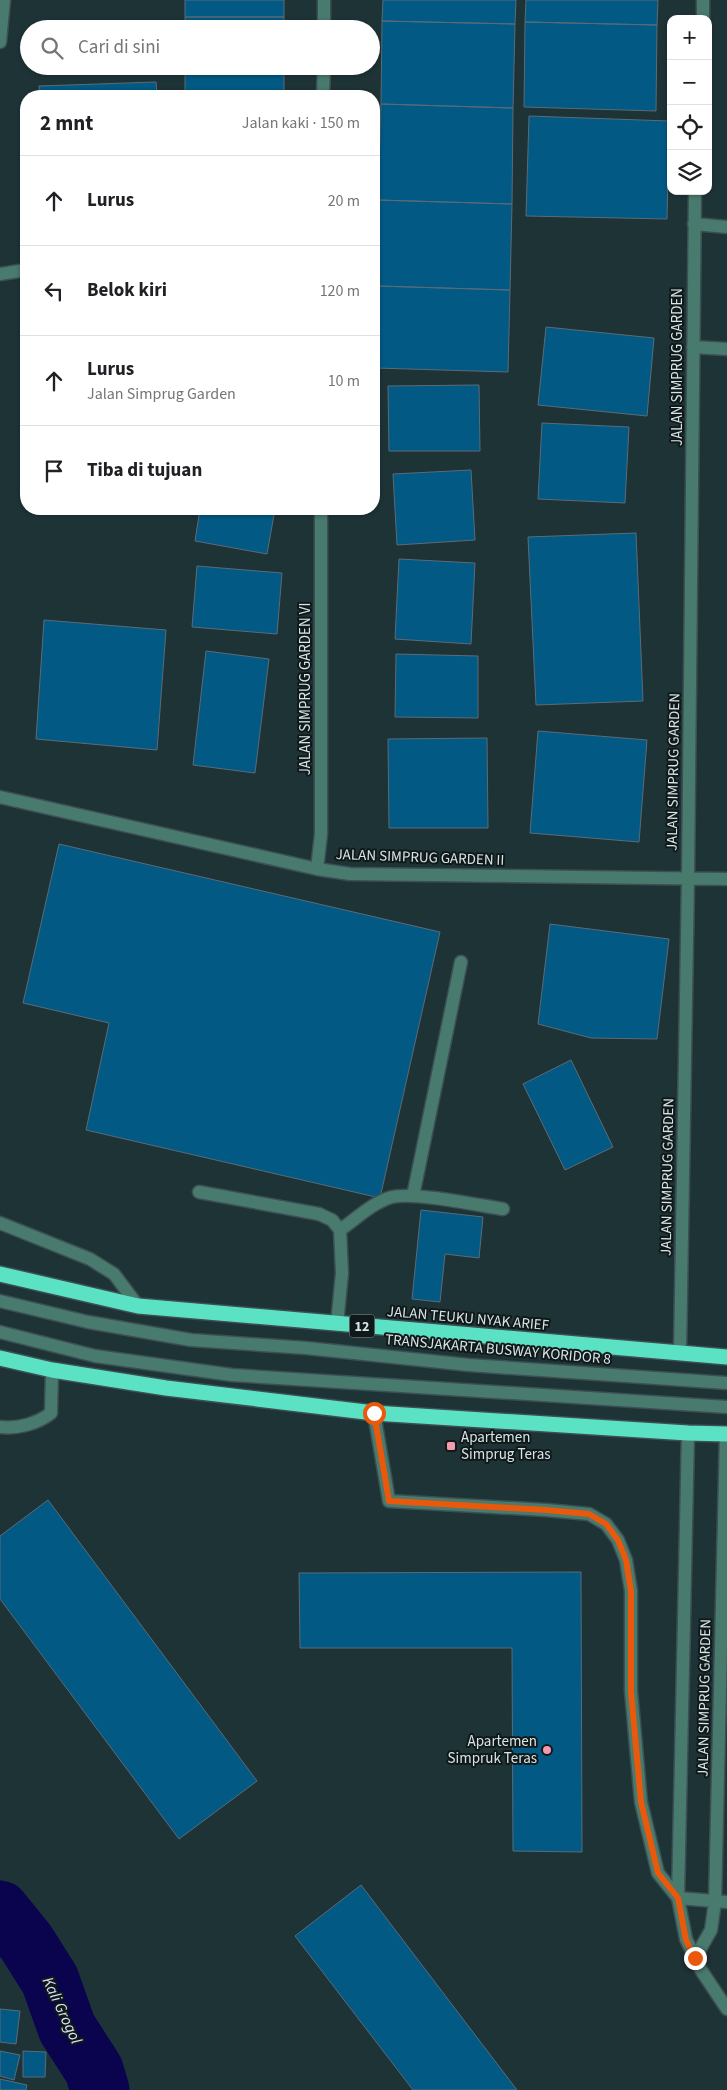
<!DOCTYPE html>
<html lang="id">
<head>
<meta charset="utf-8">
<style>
	:root { --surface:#fff; --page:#f6f6f6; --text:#202124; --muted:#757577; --line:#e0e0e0 }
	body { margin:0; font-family:"Source Sans 3",sans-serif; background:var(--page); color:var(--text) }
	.controls { position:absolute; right:15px; top:15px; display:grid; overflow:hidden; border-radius:10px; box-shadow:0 1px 4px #0004 }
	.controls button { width:45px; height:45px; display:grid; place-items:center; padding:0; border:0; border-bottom:1px solid var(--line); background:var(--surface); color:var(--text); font:25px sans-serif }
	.stop { position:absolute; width:15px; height:15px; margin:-11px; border:4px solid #ea580c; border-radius:50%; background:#fff }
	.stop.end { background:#ea580c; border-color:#fff; box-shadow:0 1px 5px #0008 }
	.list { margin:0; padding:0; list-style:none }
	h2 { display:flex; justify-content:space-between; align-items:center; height:65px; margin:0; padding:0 20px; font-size:21px }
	h2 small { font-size:16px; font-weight:400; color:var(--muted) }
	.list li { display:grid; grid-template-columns:32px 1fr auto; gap:15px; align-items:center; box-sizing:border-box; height:90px; padding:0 20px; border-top:1px solid var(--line) }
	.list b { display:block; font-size:19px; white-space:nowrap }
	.list p { margin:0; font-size:16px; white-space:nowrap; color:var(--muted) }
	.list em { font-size:16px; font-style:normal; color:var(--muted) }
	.icon { flex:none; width:28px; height:28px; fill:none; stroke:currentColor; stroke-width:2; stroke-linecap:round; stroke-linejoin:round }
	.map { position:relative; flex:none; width:727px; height:2090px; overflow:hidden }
	.search { position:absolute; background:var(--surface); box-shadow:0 1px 4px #0004; left:20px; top:20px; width:360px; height:55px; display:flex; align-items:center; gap:12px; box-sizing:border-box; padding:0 18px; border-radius:28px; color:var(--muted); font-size:19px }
	.panel { position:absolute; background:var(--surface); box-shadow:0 1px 4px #0004; left:20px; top:90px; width:360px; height:425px; border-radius:20px }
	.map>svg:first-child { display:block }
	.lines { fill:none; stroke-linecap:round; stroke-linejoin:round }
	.river { stroke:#0a044f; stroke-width:59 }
	.building { fill:#025984; stroke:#5b6b77 }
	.minor-casing { stroke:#3c4f52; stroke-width:15 }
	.highway-casing { stroke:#3c4f52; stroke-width:18 }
	.minor { stroke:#497a6e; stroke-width:12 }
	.highway { stroke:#5be2c5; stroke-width:15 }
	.route { stroke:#ea580c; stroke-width:6 }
	.poi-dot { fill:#f39aac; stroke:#10191a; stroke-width:2 }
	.labels { text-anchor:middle; stroke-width:4; stroke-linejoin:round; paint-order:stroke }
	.shield { fill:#10191a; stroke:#9ca7a9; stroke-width:1 }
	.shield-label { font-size:14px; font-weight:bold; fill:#d8e4e6 }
	.street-label { font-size:15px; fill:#d8e4e6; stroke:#10191a }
	.poi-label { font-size:15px; fill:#d8e4e6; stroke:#10191a; text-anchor:start }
	.water-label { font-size:16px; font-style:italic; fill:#d9e0f6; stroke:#10191a }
</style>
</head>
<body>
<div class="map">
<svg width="727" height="2090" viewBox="0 0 727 2090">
	<rect width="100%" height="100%" fill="#1e3336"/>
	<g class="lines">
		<!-- river -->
		<path class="river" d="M0 1910 26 1942 50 1980 67 2028 94 2070 100 2090"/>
	</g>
	<!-- building -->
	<path class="building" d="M185 0H284V17H185Z
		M383 0H516L515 24 382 21Z
		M526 0H658L657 25 525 22Z
		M185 17H284V29H185Z
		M382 21 515 24 513 108 381 104Z
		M525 22 657 25 656 111 524 107Z
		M185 66H284V96H185Z
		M156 82 157 96H39V86Z
		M381 104 513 108 512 204 378 200Z
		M529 116 669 121 667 219 526 216Z
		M378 200 512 204 510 290 377 286Z
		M377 286 510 290 508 372 375 368Z
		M546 327 654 338 647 416 538 405Z
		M479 385 480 451H389L388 386Z
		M542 423 629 427 625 503 538 499Z
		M471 470 475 540 397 545 393 474Z
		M200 509H275L267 554 195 541Z
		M636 533 643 701 536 705 528 537Z
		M399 559 475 563 471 644 395 639Z
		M197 566 282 573 277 634 192 627Z
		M44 620 166 630 157 750 36 739Z
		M206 651 269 659 255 773 193 765Z
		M396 654 478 656V718L395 717Z
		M538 731 647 740 639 842 530 833Z
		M487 738 488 828H389L388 739Z
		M59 844 440 932 380 1198 86 1130 109 1023 23 1003Z
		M550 924 669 939 657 1039 591 1038 538 1024Z
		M571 1060 613 1147 565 1170 523 1084Z
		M421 1210 483 1217 479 1258 445 1254 440 1302 412 1299Z
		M48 1500 257 1781 179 1839 0 1599V1536Z
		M581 1572 582 1852 513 1851 512 1648H300L299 1573Z
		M361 1885 517 2090H413L295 1936Z
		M0 2009 20 2011 16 2044 0 2042Z
		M0 2051 20 2055 14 2080 0 2076Z
		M23 2051 46 2052 45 2077H23Z
		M0 2079 27 2085 26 2090H0Z"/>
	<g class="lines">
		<!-- minor casing -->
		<g class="minor-casing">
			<path id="minor" d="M703 19V0
				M324 29V0
				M0 42 4 0
				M323 96 324 66
				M694 224 727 227
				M0 274 26 270
				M693 347 727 349
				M0 797 317 869 350 874 727 879
				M317 869 321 834V509
				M199 1192 319 1214 332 1220 340 1230 342 1273 337 1324
				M413 1196 461 962
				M0 1223 90 1259 114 1274 138 1306
				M340 1230C356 1219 373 1202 392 1197 416 1192 477 1205 503 1209
				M0 1301 88 1322 191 1340 306 1348 469 1365 727 1383
				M0 1332 95 1356 232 1375 727 1407
				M680 1353 688 879 695 191
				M374 1413 389 1501 546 1510 589 1514 606 1524 618 1540 626 1560 631 1591V1691L641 1802 658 1873 678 1898 727 1902
				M0 1427C17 1429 37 1424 51 1413L52 1370
				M688 1433 678 1898 686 1939 701 1970 727 2009
				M695 1958 711 1930 715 1902 726 1434"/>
		</g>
		<!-- highway casing -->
		<g class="highway-casing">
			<path id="highway" d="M0 1274 138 1306 727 1357
				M0 1358 52 1370 166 1388 374 1413 688 1433 727 1434"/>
		</g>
		<!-- minor -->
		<use href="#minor" class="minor"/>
		<!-- highway -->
		<use href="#highway" class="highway"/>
	</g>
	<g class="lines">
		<!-- route -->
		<path class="route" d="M374 1413 389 1501 546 1510 589 1514 606 1524 618 1540 626 1560 631 1591V1691L641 1802 658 1873 678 1898 686 1940 695 1958"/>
	</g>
	<!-- markers -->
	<g class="poi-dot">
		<rect x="446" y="1441" width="10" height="10" rx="2.5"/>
		<circle cx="547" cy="1750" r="5"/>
	</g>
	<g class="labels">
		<!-- shield labels -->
		<rect class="shield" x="349.5" y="1314.5" width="25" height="23" rx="4"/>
		<g class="shield-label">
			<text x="362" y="1331">12</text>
		</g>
		<!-- street labels -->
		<g class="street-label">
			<text transform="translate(677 367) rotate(-90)" y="5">JALAN SIMPRUG GARDEN</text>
			<text transform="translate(305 689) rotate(-90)" y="5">JALAN SIMPRUG GARDEN VI</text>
			<text transform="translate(673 772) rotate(-89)" y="5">JALAN SIMPRUG GARDEN</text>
			<text transform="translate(420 857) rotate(2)" y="5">JALAN SIMPRUG GARDEN II</text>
			<text transform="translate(667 1177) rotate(-89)" y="5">JALAN SIMPRUG GARDEN</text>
			<text transform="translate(468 1318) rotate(5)" y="5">JALAN TEUKU NYAK ARIEF</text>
			<text transform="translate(498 1349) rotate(5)" y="5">TRANSJAKARTA BUSWAY KORIDOR 8</text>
			<text transform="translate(704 1698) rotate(-89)" y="5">JALAN SIMPRUG GARDEN</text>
		</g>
		<!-- poi labels -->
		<g class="poi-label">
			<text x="461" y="1442">Apartemen<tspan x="461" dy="17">Simprug Teras</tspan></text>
			<text x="537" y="1746" text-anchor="end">Apartemen<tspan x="537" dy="17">Simpruk Teras</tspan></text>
		</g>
		<!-- water labels -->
		<g class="water-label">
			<text transform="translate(63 2010) rotate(65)" y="6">Kali Grogol</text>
		</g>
	</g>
</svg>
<div class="controls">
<button>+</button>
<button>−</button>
<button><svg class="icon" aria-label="locate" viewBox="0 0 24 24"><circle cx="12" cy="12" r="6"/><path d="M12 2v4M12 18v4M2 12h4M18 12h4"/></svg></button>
<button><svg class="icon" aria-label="layers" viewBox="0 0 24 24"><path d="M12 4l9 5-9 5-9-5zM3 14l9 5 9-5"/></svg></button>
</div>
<div class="stop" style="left:374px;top:1413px"></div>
<div class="stop end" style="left:695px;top:1958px"></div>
<div class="search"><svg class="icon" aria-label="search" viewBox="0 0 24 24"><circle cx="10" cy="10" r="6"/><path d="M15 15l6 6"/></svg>Cari di sini</div>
<section class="panel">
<h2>2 mnt<small>Jalan kaki · 150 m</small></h2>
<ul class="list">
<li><svg class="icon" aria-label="ahead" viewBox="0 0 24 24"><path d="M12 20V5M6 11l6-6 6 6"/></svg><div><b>Lurus</b></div><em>20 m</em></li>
<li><svg class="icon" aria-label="left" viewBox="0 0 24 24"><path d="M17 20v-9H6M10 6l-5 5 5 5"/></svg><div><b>Belok kiri</b></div><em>120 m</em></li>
<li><svg class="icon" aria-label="ahead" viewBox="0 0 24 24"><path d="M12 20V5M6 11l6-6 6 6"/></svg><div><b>Lurus</b><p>Jalan Simprug Garden</p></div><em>10 m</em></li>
<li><svg class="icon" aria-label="arrive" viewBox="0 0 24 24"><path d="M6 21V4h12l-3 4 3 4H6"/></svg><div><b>Tiba di tujuan</b></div></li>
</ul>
</section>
</div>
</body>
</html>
